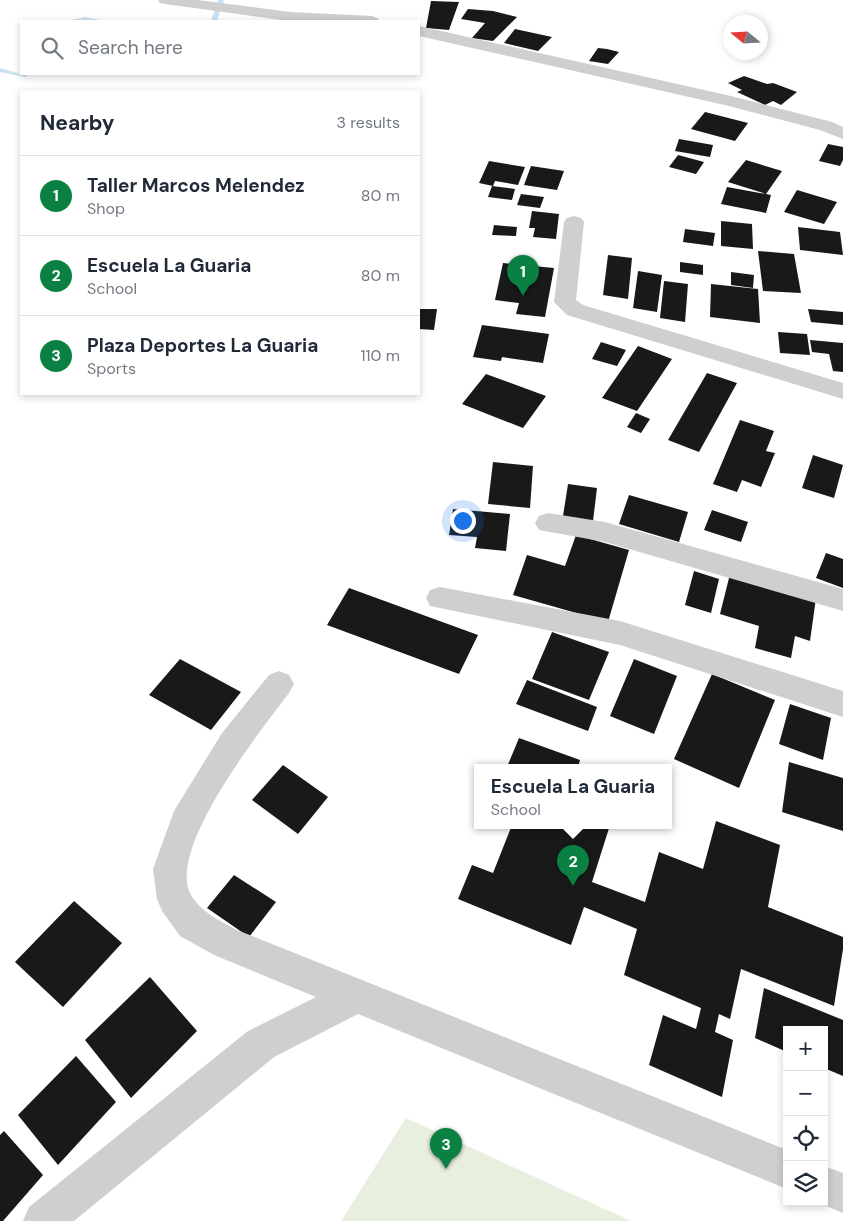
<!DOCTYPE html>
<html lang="en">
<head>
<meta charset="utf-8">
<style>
	:root { --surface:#fff; --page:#f2f2f3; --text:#1f2937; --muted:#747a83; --line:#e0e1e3; --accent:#0b8043 }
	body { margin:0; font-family:"DM Sans",sans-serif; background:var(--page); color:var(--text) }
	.controls { position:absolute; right:15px; bottom:15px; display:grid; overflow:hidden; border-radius:0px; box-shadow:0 2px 8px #0003 }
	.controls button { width:45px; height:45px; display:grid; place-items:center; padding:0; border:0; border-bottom:1px solid var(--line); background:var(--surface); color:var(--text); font:25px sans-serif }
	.compass { position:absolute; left:723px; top:15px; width:45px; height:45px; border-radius:50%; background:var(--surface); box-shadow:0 2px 8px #0003; rotate:288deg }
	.you { position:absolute; left:462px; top:520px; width:18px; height:18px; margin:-12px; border:4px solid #fff; border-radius:50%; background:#1a73e8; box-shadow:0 0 0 8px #1a73e833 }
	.badge { display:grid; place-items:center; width:32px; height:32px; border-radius:50%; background:var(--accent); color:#fff; font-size:16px; font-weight:700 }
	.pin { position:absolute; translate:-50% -41px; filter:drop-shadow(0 1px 2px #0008) }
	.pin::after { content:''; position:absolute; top:26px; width:18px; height:15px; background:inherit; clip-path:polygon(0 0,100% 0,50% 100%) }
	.popup { position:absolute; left:474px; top:764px; width:198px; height:65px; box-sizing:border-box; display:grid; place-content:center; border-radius:0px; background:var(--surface); filter:drop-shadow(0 1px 4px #0005); font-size:16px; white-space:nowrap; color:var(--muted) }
	.popup b { font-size:19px; color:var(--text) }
	.popup::after { content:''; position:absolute; left:50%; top:100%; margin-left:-10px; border:10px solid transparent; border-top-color:var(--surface) }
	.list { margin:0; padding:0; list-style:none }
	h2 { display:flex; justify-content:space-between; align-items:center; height:65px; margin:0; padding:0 20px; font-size:21px }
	h2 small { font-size:16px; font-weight:400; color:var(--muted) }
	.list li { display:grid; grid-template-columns:32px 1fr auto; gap:15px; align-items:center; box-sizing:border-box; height:80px; padding:0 20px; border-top:1px solid var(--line) }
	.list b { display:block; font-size:19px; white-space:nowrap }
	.list p { margin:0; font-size:16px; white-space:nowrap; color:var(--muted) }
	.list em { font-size:16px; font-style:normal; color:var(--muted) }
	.icon { flex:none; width:28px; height:28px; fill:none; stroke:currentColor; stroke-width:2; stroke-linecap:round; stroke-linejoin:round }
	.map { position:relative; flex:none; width:843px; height:1221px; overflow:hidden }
	.search { position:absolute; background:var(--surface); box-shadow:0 2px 8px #0003; left:20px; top:20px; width:400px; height:55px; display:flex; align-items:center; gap:12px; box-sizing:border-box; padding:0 18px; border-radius:0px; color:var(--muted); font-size:19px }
	.panel { position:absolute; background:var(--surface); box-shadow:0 2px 8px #0003; left:20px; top:90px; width:400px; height:305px; border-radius:0px }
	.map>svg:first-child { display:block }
	.green { fill:#e8efdf }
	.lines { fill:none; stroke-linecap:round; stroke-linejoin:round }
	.stream { fill:#cbe3f0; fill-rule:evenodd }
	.building { fill:#191919 }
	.minor { fill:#cfcfcf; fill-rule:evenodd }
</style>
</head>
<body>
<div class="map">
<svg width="843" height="1221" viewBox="0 0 843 1221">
	<rect width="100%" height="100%" fill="#fff"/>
	<!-- green -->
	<path class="green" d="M406 1118 631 1221H341Z"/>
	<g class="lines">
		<!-- stream -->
		<path class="stream" d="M218 0H224L217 21H211Z
			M85 17 105 21H66Z
			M0 68 21 74H30L25 77 0 72Z"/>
	</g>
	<!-- building -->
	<path class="building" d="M431 1 459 2 449 30 426 28Z
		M468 9 493 11 517 17 493 41 472 38 485 23 461 19Z
		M515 29 552 37 538 51 504 43Z
		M598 48 607 49 619 52 608 64 589 61Z
		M744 76 767 84 773 83 797 92 781 105 773 101 765 105 737 92 742 90 728 83Z
		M705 112 748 123 735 141 691 129Z
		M679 139 713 145 710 157 675 151Z
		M828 144 843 147V160L840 166 819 161Z
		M678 155 704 162 696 174 669 167Z
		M746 160 782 171 766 194 728 182Z
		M489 161 525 167 518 185 495 181 493 186 479 183Z
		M531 166 564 171 557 190 524 185Z
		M492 186 515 189 512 200 488 197Z
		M727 187 771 195 766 213 721 204Z
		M797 190 837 202 824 224 784 212Z
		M521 194 544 197 540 208 517 205Z
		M532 211 559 214 556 239 533 237 535 228H529Z
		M721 221 752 224 753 249 721 246Z
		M494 225 517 227 516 236 492 235Z
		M798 227 840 232 843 255 800 250Z
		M685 229 715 233 713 246 683 242Z
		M758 251 794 254 801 293 763 291Z
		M608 255 632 258 628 299 603 295Z
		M680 262 703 265V275L680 272Z
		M503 263 554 268 545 317 516 314 519 303 495 300Z
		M638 271 662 275 657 312 633 308Z
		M731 272 754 275 753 288 731 285Z
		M664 281 688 284 685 322 660 318Z
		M711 284 758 289 760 323 710 317Z
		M419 309H437L434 330 419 329Z
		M808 309 843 312V325L811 322Z
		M482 325 549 334 543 363 502 357 501 361 473 357Z
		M778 332 807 334 810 355 780 353Z
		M810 340 843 343V372L833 371 829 354 812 352Z
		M601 342 626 350 617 366 592 359Z
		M638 346 672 359 637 411 602 398Z
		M707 373 737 383 699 452 668 440Z
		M486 374 546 396 523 428 462 404Z
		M636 413 650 419 641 433 627 427Z
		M740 420 774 431 766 451 775 453 761 487 742 480 737 492 713 484Z
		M813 455 843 465 834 498 802 488Z
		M493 462 533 466 530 508 488 504Z
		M568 484 597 488 593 521 563 516Z
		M629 495 688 512 679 542 619 524Z
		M453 509 510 514 506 551 475 548 477 537 449 535Z
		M712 510 748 522 741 542 704 530Z
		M576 535 629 550 608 622 513 595 527 555 565 566Z
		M826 553 843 559V588L816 578Z
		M694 571 719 579 711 613 685 605Z
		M730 574 816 598 810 641 795 636 791 658 755 648 759 626 720 614Z
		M349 588 478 635 459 674 327 625Z
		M552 632 609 652 589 700 532 679Z
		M180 659 241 692 211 730 149 695Z
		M634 659 677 676 654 734 610 716Z
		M712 674 775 700 739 788 674 759Z
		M527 680 597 707 588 731 516 704Z
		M790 704 831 718 823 760 779 744Z
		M519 738 580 760 578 767H507Z
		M789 762 843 778V831L782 812Z
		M283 765 328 797 298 834 252 800Z
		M716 821 780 845 768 907 843 937V949L834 1006 741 969 730 1019 719 1014 715 1032 733 1040 722 1097 649 1065 663 1015 696 1029 701 1008 624 975 637 929 584 907 571 945 458 899 472 865 493 873 512 825H610L592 882 645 902 659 852 703 869Z
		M234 875 276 902 249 937 207 908Z
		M74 901 122 943 63 1007 15 962Z
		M150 977 197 1031 131 1098 85 1040Z
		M764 988 843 1020V1076L824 1068V1030H787V1052L755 1038Z
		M76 1056 116 1102 58 1165 18 1115Z
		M4 1131 43 1175 3 1221H0V1135Z"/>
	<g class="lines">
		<!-- minor -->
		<path class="minor" d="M158 0H198L290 12 372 16 377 18 380 21H288L165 4 160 3Z
			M419 26 731 96 832 122 843 127V139L820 130 729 106 419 36Z
			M574 216 581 218 584 222 576 300 583 305 843 383V399L567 315 554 302 564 222 567 218Z
			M548 513 605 522 843 589V611L605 542 539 530 535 523 539 516Z
			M440 587 620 621 843 691V717L620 645 430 606 426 598 430 590Z
			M279 671 289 675 294 684 289 693C261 730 168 847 190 893 200 912 219 920 237 930L787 1150V1189L358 1014 274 1057 74 1221H23L29 1207 248 1031 316 997 214 955 180 936 162 911 157 899 153 869 174 811 222 733 269 675Z
			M824 1166 843 1173V1213L816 1202H824Z"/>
	</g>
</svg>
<div class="controls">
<button>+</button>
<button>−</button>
<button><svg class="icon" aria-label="locate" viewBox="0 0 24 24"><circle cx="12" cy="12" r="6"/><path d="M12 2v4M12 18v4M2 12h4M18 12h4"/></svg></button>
<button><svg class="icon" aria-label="layers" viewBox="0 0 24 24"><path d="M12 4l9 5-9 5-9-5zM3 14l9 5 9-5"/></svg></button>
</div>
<svg class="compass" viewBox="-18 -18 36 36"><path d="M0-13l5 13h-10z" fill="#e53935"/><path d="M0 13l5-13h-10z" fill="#747a83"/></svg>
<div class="you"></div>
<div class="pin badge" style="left:523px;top:296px">1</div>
<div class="pin badge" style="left:573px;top:886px">2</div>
<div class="popup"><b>Escuela La Guaria</b>School</div>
<div class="pin badge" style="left:446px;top:1169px">3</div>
<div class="search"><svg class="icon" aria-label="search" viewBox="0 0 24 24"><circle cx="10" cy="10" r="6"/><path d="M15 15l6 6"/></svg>Search here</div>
<section class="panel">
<h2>Nearby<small>3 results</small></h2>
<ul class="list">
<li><span class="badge">1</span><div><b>Taller Marcos Melendez</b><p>Shop</p></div><em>80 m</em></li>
<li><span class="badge">2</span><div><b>Escuela La Guaria</b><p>School</p></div><em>80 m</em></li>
<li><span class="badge">3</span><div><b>Plaza Deportes La Guaria</b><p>Sports</p></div><em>110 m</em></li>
</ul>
</section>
</div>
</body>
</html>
